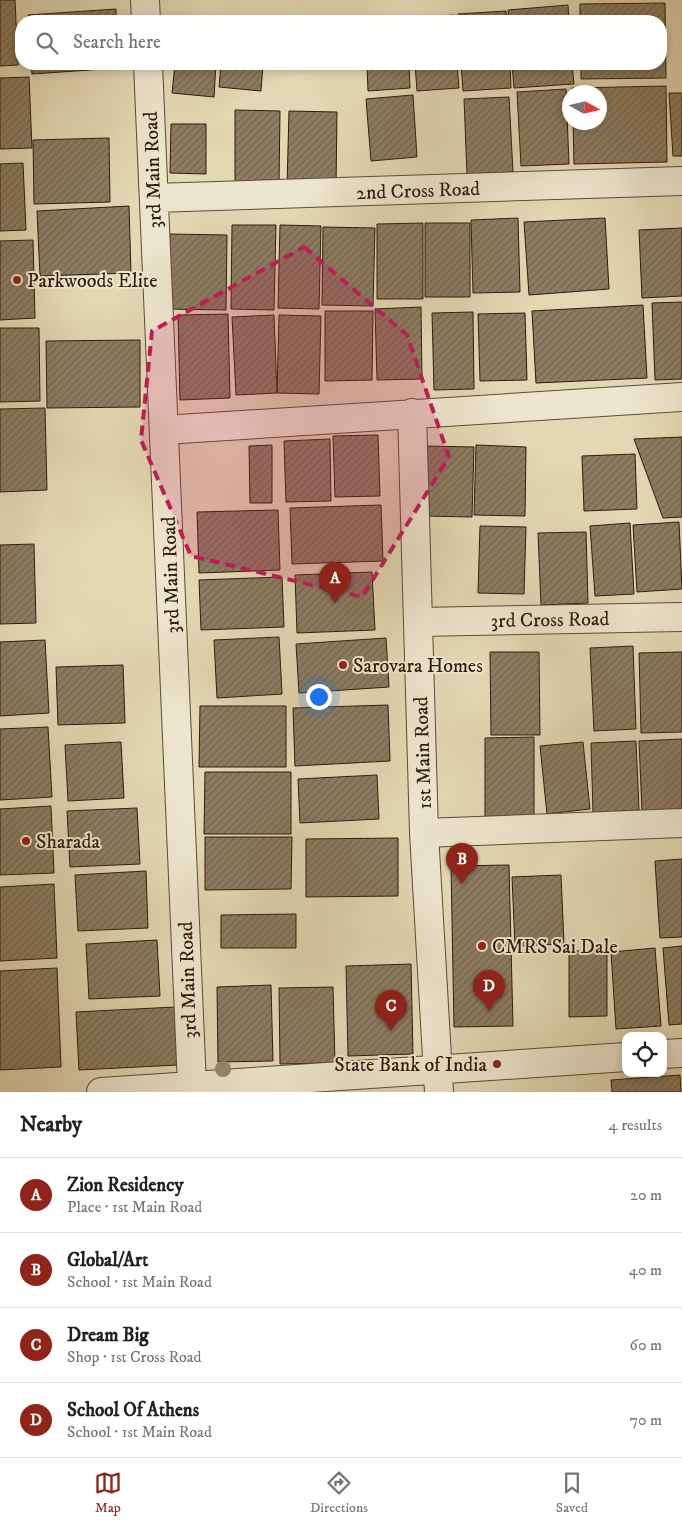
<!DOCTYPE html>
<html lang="en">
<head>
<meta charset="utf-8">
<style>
	:root { --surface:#fff; --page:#f6f6f6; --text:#202124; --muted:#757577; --line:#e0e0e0; --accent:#8f2418 }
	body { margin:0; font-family:"IM FELL DW Pica",serif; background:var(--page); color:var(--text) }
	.controls { position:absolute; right:15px; bottom:15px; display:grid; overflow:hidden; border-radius:10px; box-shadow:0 2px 8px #0003 }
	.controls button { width:45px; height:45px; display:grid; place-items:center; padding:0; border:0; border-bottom:1px solid var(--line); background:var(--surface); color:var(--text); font:25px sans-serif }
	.compass { position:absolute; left:562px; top:85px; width:45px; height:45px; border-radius:50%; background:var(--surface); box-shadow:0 2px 8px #0003; rotate:98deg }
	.you { position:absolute; left:318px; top:696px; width:18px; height:18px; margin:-12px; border:4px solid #fff; border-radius:50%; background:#1a73e8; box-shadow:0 0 0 8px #1a73e833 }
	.badge { display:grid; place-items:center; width:32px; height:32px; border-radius:50%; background:var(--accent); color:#fff; font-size:16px; font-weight:700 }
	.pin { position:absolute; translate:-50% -41px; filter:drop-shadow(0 1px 2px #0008) }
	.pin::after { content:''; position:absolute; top:26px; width:18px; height:15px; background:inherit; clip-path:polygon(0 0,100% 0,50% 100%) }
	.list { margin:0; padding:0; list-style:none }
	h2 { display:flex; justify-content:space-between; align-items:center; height:65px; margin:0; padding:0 20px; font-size:21px }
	h2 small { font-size:16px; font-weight:400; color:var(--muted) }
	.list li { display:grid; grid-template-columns:32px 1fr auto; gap:15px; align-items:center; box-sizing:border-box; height:75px; padding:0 20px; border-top:1px solid var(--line) }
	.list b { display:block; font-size:19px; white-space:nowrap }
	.list p { margin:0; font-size:16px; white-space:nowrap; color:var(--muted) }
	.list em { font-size:16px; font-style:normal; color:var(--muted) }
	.icon { flex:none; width:28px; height:28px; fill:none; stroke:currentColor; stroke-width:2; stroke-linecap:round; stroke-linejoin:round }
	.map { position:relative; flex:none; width:682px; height:1092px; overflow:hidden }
	.search { position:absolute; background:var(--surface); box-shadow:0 2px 8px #0003; left:15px; right:15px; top:15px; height:55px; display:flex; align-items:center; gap:12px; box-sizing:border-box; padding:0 18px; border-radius:20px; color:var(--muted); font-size:19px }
	.sheet { height:365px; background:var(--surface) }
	nav { display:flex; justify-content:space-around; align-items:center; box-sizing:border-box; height:70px; border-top:1px solid var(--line); background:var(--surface); font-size:14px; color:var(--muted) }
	nav a { display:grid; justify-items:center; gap:2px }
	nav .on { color:var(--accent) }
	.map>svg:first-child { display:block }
	.building { fill:url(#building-hatch); stroke:#301a0a }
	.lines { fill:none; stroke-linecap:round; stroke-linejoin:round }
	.minor-casing { stroke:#5d4a34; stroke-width:30 }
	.minor { stroke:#ede6ce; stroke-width:28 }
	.tree { fill:#99896e }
	.marked { fill:#c2185b; fill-opacity:0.2; stroke:#c2185b; stroke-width:4; stroke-dasharray:10 6; stroke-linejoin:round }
	.poi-dot { fill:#8f2418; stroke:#ede6ce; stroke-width:2 }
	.labels { text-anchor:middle; stroke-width:4; stroke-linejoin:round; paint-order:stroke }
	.street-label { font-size:20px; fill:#301a0a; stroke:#ede6ce }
	.poi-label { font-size:20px; fill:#301a0a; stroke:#ede6ce; text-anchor:start }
</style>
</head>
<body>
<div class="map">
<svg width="682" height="1092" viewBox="0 0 682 1092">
	<defs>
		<pattern id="building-hatch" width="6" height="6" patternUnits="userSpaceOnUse" patternTransform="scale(1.25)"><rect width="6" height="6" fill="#8d7d62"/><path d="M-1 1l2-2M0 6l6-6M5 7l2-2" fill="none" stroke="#74664f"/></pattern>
	</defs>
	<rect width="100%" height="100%" fill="#e3d8b4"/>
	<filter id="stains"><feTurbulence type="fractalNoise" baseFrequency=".004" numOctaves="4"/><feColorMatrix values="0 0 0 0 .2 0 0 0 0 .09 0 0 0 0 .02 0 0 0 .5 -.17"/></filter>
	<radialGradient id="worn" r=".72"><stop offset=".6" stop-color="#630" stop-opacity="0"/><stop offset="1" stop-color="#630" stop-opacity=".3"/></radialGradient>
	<!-- building -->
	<path class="building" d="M0 0H15L18 65 0 66Z
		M665 3 666 78 581 79V64H661V21H580V4Z
		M568 5 569 21H509L508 10Z
		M116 9V21H29L28 15Z
		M506 11 507 21H458V14Z
		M454 15V21H412V18Z
		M31 64H119V68L32 74Z
		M175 64H216L214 97 172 93Z
		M221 64H263L261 91 219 87Z
		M367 64H409L410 88 368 91Z
		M415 64H457L459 88 417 91Z
		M461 64H510L511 88 463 91Z
		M512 64H572L574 84 514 88Z
		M29 77 32 148 0 149V78Z
		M666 86 667 162 574 164 573 122H600V92H572V88Z
		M566 89 569 164 521 166 517 92Z
		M669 93H682V156H673Z
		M413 95 417 157 371 161 366 99Z
		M509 97 513 172 467 174 464 99Z
		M235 110 280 111 279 183 235 182Z
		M289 111 337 112 336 188 287 187Z
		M171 124H206V174L170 173Z
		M109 138 110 202 34 204 33 140Z
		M23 163 26 230 0 231V164Z
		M129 206 131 273 40 276 37 211Z
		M518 218 520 292 473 293 471 220Z
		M605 218 609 289 529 295 524 222Z
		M423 223V299H377V224Z
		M425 223H470V297H425Z
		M232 225H276L274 310 231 309Z
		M280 225 321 226 319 309 278 308Z
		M323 227 375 228 373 306 322 305Z
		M682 228V296L642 298 639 230Z
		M170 234 227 235 226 310 168 309Z
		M33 240 35 318 0 320V241Z
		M682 302V379L655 380 652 303Z
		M643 305 647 378 536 383 532 311Z
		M421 307 422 379 377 380 375 309Z
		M325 311H373L372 380 325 381Z
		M473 312 474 389 434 390 432 313Z
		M525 313 527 380 480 381 478 314Z
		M228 314 230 398 180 400 178 315Z
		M274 315 277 393 236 395 232 317Z
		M279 315 321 316 319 394 277 393Z
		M0 328H39L40 401 0 402Z
		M140 340V407L47 408 46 341Z
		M45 408 47 490 0 492V409Z
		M378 435 380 496 335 497 333 436Z
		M682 437V517L663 518 634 439Z
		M330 439 331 501 286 502 284 441Z
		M272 445V503H250L249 446Z
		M476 445 526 447 525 516 474 515Z
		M424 446 474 447 472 517 423 516Z
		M635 454 637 509 584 511 582 456Z
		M381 505 383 561 292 564 290 508Z
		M278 510 280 570 199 573 197 512Z
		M679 522 682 589 637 592 633 525Z
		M630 523 634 594 595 596 590 526Z
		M480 526 526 527 524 594 478 593Z
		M586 532 588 603 541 605 538 533Z
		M34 544 36 623 0 624V545Z
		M372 572 375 630 297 633 295 575Z
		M282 577 284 627 201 630 199 580Z
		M279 637 282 694 217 698 214 640Z
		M386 638 389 687 299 693 296 644Z
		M45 640 49 713 0 716V642Z
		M633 646 636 729 594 731 590 648Z
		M490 652H539L540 735H491Z
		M682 652V732L641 733 639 653Z
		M123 665 125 723 58 725 56 667Z
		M388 705 390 761 295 766 293 708Z
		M200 706H286V767H199Z
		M48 727 52 797 0 800V729Z
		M534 737V820L485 821V738Z
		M682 739V809L642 811 639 741Z
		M636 741 639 810 593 813 591 743Z
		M121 742 124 798 68 801 65 745Z
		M583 742 590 809 547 814 540 746Z
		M205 772H291V834H204Z
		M377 775 379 819 300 823 298 779Z
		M51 806 54 873 0 875V809Z
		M137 808 140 864 70 867 67 811Z
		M205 837H292L291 889 205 890Z
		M398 838V896L306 897V839Z
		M682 859V937L660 938 655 861Z
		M509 865 513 1026 454 1027 451 866Z
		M146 871 148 928 78 931 75 875Z
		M561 875 564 944 515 946 512 877Z
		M54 884 57 958 0 961V887Z
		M296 914V948H221V915Z
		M157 940 160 996 89 999 86 944Z
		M682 946V1024L669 1025 663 948Z
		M655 948 661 1026 616 1029 611 952Z
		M569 951H607V1016L569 1017Z
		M411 964 413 1054 348 1056 346 966Z
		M57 968 61 1067 0 1070V971Z
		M271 985 273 1061 218 1062 217 987Z
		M333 987 335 1063 280 1064 279 988Z
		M175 1007 178 1065 79 1070 76 1012Z
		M680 1075 681 1092H612L611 1080Z"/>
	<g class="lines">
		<!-- minor casing -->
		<g class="minor-casing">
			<path id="minor" d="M145 0 146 21
				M148 64 192 1086
				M154 198 682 181
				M412 413 424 833 439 1092
				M164 430 682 397
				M418 622 682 617
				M424 833 682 823
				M663 1054 682 1053
				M101 1092 626 1057"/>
		</g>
		<!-- minor -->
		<use href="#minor" class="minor"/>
	</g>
	<!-- trees -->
	<circle class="tree" cx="223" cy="1069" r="8"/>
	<!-- marked area -->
	<path class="marked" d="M304 247 407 335 449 457 362 597 191 556 141 440 152 331Z"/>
	<!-- markers -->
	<g class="poi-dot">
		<circle cx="17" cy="280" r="5"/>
		<circle cx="343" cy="665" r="5"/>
		<circle cx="26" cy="841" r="5"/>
		<circle cx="482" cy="946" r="5"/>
		<circle cx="497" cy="1064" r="5"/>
	</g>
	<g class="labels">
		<!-- street labels -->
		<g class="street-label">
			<text transform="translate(152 170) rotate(-92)" y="7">3rd Main Road</text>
			<text transform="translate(418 190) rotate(-2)" y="7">2nd Cross Road</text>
			<text transform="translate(170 575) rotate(-92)" y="7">3rd Main Road</text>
			<text transform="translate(550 619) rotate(-1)" y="7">3rd Cross Road</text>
			<text transform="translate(422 753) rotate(-92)" y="7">1st Main Road</text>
			<text transform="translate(187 980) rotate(-92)" y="7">3rd Main Road</text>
		</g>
		<!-- poi labels -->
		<g class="poi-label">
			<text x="27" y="287">Parkwoods Elite</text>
			<text x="353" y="672">Sarovara Homes</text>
			<text x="36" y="848">Sharada</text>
			<text x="492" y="953">CMRS Sai Dale</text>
			<text x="487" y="1071" text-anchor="end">State Bank of India</text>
		</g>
	</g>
	<rect width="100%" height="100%" filter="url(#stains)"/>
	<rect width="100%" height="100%" fill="url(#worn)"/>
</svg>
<div class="controls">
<button><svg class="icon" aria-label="locate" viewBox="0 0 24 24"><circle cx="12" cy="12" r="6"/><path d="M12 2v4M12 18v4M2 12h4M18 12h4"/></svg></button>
</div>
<svg class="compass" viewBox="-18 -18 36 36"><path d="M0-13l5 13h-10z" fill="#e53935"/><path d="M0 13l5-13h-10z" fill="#757577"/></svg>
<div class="you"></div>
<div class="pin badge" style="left:335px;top:603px">A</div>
<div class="pin badge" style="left:462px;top:884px">B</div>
<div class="pin badge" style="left:391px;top:1031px">C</div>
<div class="pin badge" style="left:489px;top:1011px">D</div>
<div class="search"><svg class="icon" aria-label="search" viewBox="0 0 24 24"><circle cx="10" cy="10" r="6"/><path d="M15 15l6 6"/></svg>Search here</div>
</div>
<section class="sheet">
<h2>Nearby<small>4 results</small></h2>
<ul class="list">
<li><span class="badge">A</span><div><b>Zion Residency</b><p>Place · 1st Main Road</p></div><em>20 m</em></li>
<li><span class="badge">B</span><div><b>Global/Art</b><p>School · 1st Main Road</p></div><em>40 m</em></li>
<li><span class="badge">C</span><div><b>Dream Big</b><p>Shop · 1st Cross Road</p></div><em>60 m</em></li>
<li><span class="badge">D</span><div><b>School Of Athens</b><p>School · 1st Main Road</p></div><em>70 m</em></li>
</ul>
</section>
<nav>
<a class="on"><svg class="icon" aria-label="map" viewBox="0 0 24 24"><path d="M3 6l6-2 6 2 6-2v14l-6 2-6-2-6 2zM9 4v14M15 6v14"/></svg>Map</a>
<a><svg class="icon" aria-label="directions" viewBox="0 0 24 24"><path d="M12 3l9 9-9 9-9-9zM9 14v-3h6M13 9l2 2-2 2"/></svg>Directions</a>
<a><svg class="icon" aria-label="saved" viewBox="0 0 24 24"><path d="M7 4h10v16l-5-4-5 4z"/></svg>Saved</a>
</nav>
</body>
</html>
